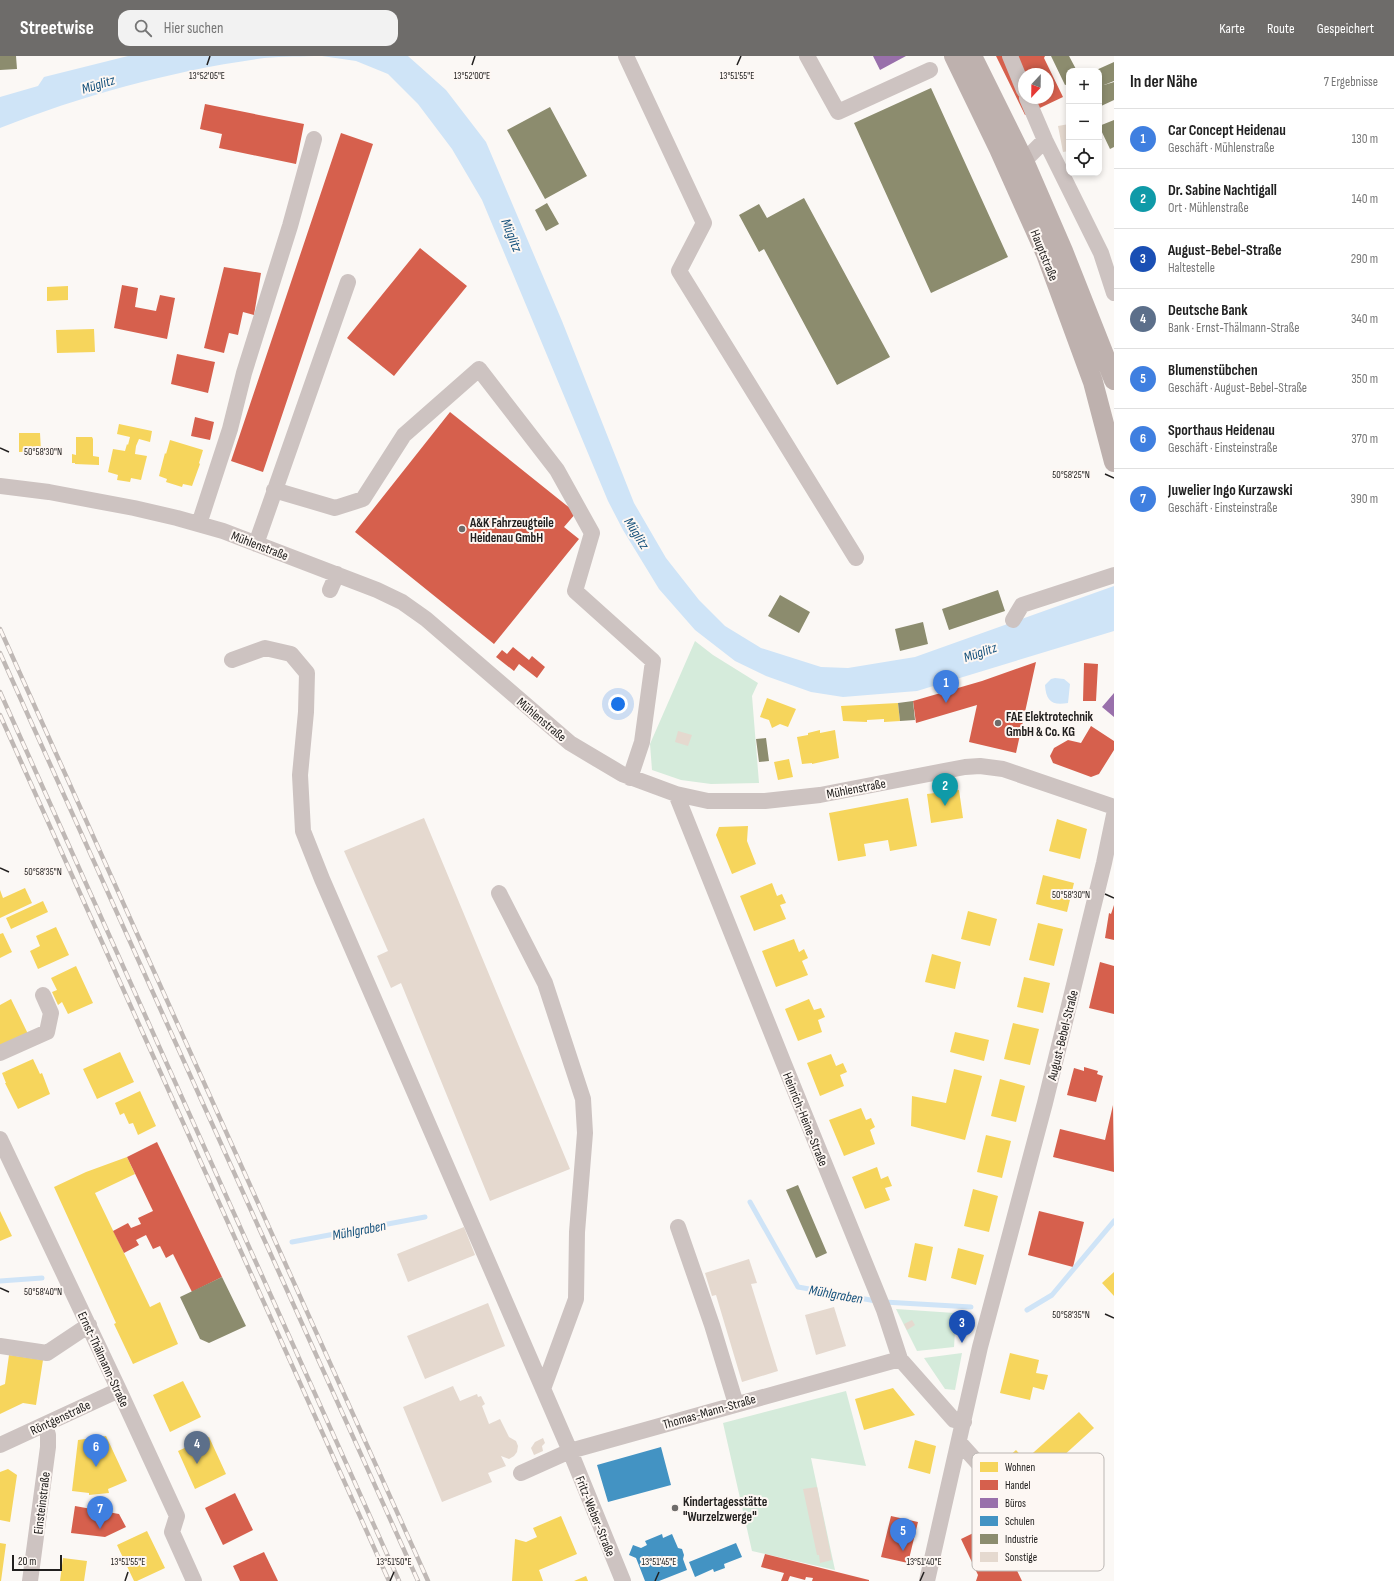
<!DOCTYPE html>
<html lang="de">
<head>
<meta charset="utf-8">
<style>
	:root { --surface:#fff; --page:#f2f2f2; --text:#222; --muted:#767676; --line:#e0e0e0; --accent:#6e6c6a }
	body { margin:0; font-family:"Sofia Sans Condensed",sans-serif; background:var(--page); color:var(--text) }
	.controls { position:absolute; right:12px; top:12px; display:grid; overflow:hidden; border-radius:8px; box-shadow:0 2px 6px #0003 }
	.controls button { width:36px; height:36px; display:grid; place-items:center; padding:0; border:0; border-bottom:1px solid var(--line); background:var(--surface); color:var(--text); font:20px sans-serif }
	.compass { position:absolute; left:1018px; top:12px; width:36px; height:36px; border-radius:50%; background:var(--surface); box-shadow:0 2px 6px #0003; rotate:202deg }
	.scale { position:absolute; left:12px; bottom:10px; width:50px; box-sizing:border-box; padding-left:4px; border:2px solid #22201f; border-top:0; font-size:11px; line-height:14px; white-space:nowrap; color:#22201f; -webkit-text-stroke:3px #fdf7f3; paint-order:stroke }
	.you { position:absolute; left:618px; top:648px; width:14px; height:14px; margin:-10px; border:3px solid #fff; border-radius:50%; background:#1a73e8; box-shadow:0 0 0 6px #1a73e833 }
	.badge { display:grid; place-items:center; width:26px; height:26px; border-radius:50%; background:var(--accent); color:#fff; font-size:13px; font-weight:700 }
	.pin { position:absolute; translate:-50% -33px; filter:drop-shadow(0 1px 2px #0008) }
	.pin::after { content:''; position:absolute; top:21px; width:14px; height:12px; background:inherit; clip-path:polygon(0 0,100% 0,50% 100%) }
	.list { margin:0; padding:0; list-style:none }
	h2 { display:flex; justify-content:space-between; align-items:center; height:52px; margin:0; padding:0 16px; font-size:17px }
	h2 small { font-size:13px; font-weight:400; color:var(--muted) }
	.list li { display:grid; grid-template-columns:26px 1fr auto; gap:12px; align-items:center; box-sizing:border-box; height:60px; padding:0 16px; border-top:1px solid var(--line) }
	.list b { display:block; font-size:15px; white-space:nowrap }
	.list p { margin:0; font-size:13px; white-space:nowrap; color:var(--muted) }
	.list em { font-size:13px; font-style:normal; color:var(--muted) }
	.icon { flex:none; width:22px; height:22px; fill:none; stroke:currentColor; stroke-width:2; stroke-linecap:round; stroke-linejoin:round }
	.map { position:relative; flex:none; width:1114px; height:1525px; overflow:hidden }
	header { display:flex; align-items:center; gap:24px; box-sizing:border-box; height:56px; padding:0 20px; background:var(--accent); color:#fff }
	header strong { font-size:19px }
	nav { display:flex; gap:22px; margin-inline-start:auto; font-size:14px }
	.search { width:280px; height:36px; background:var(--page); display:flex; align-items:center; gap:10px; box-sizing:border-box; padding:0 14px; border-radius:12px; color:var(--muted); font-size:15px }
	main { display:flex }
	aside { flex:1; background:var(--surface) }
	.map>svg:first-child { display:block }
	.green { fill:#d5ebdb }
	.water { fill:#cfe4f7 }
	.homes { fill:#f6d55c }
	.shops { fill:#d6604d; fill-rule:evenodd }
	.offices { fill:#9970ab }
	.schools { fill:#4393c3 }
	.industry { fill:#8c8c6e }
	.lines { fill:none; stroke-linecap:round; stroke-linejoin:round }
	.stream { stroke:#cfe4f7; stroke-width:5 }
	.building { fill:#e5d9cf }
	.minor { stroke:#cdc3c1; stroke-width:16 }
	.major { stroke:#beb1ae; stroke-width:20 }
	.rail-casing { stroke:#bfb8b5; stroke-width:4.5 }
	.rail { stroke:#fdf7f3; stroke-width:3; stroke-dasharray:9; stroke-linecap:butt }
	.ticks { fill:none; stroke:#22201f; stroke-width:1.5 }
	.poi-dot { fill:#6e6c6a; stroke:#fdf7f3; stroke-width:1.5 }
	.labels { text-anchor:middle; stroke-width:4; stroke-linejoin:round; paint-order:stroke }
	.street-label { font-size:13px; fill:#22201f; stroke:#fdf7f3 }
	.poi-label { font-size:13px; font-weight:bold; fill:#22201f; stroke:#fdf7f3; text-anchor:start }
	.water-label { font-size:14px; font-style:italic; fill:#13507b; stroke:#fdf7f3 }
	.key { fill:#fdf7f3; stroke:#bbb6b3; stroke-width:1 }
	.key-label { font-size:11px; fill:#22201f }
	.ticks-label { font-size:10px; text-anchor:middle; fill:#22201f; stroke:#fdf7f3; stroke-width:4; stroke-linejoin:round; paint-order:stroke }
</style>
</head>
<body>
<header>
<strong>Streetwise</strong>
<div class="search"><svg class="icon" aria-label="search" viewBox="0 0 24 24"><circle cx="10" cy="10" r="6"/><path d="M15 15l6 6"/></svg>Hier suchen</div>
<nav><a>Karte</a><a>Route</a><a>Gespeichert</a></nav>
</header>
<main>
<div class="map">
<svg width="1114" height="1525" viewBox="0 0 1114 1525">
	<rect width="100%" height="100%" fill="#fbf8f5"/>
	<!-- green -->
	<path class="green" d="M695 585 713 599 758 627 752 640 759 727 711 728 681 724 652 714 650 688Z
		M896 1253 969 1258 967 1269 962 1276H955L954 1291 917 1295Z
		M962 1297 955 1334 945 1333 924 1302Z
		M846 1335 866 1410 811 1402 835 1514 752 1495 723 1367Z"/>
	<!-- water -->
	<path class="water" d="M128 0H314C296 1 276 0 257 3 171 15 80 40 0 72V41L38 30 44 21Z
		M322 0H408L446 34 486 86 562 265 634 447 666 502 699 544 725 570 761 592 821 611 848 612 915 601 1114 530V575L917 635 843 641 811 636 766 620 735 605 695 574 659 533 623 474 608 445 482 144 452 93 418 48 388 18 356 5Z
		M1055 622 1064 623 1070 628 1068 647C1052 650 1046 645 1045 629L1051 623Z"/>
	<!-- homes -->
	<path class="homes" d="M68 230V244L47 245V231Z
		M94 273 95 296 57 297 56 274Z
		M119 368 152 375 150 386 139 383 136 390 135 398 147 400 141 424 131 422 130 426 117 424 118 419 108 416 113 393 125 395 127 388 128 389 130 381 117 378Z
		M19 377H40L41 395 19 396Z
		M76 381H92L93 383V400L99 401V409L75 408V407H72V398L76 399Z
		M170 384 203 394 199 407 200 408 192 430 183 428 182 431 166 426 167 423 159 420 165 397 166 398Z
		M767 642 796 653 788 671 780 668 772 672 769 664 760 661Z
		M898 647 900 665 884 666V663L867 664V666L843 665 841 650Z
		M820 674V677L835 674 839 702 812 708V707L802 708 797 681 808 679V677Z
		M789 703 793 721 778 724 774 706Z
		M959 734 963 762 931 767 927 738Z
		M908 742 917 790 890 795 888 784 864 788 866 800 838 805 829 757Z
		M1057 763 1087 773 1080 803 1049 795Z
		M748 770 747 785 756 808 732 818 716 779 719 771Z
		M1043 819 1074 827 1067 856 1036 848Z
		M772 827 777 840 782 838 786 847 780 849 786 863 754 875 740 840Z
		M25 832 32 847 0 862V834L3 842Z
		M43 845 48 856 11 873 6 862Z
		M968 855 997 863 990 890 961 883Z
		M1038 867 1063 873 1054 910 1029 904Z
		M56 871 69 899 38 913 30 895 40 890 36 880Z
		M3 877 12 896 0 902V878Z
		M794 883 799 896 804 893 808 902 802 905 808 919 776 931 762 895Z
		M932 898 961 906 955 933 925 926Z
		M76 910 93 947 68 958 62 946 58 949 52 936 57 934 51 922Z
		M1024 921 1050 927 1043 957 1017 951Z
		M11 943 29 980 0 994V949Z
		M809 943 814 954 821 952 825 961 818 964 822 976 798 985 785 953Z
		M1013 967 1039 973 1030 1009 1004 1003Z
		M955 976 989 984 984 1005 950 996Z
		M120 996 134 1026 97 1043 83 1013Z
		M831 998 836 1010 843 1007 847 1016 840 1019 844 1030 820 1040 807 1007Z
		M33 1003 40 1018 42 1017 50 1038 18 1053 5 1027H6L2 1017Z
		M954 1013 982 1020 965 1084 911 1070 912 1040 946 1047Z
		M1000 1023 1025 1030 1016 1066 991 1060Z
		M140 1035 156 1070 138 1079 133 1067 129 1068 124 1057 120 1059 115 1047Z
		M861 1052 866 1064 871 1062 875 1071 870 1074 875 1088 844 1100 829 1064Z
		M986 1079 1011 1085 1002 1122 977 1116Z
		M127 1101 135 1118 95 1137 150 1251 160 1246 178 1288 133 1308 114 1268 116 1267 54 1131 86 1116Z
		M877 1111 881 1123 888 1120 892 1130 885 1132 890 1144 865 1153 852 1121Z
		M973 1133 998 1140 989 1176 964 1170Z
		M0 1155 12 1180 0 1185Z
		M915 1187 933 1191 926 1225 908 1221Z
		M958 1192 984 1199 976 1229 951 1222Z
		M1114 1216V1240L1102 1227Z
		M1010 1297 1039 1304 1036 1317 1048 1319 1044 1334 1033 1331 1030 1344 1000 1337Z
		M9 1299 43 1304 36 1349 23 1347 0 1358V1330L5 1328Z
		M183 1325 201 1361 170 1376 153 1339Z
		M893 1332 915 1359 864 1374 855 1343Z
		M1079 1356 1094 1372 1051 1411 1057 1417 1046 1427 1061 1443 1040 1462 995 1413 1016 1394 1025 1404Z
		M106 1380 127 1425 108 1433 109 1437 89 1439V1437L72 1435 78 1384Z
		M209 1381 226 1418 195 1433 178 1395Z
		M915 1384 936 1390 930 1418 908 1412Z
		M8 1413 17 1419 10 1466 0 1464V1416Z
		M561 1460 577 1498 539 1514 543 1525H512L515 1483 526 1486 537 1481 533 1472Z
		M147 1475 165 1512 137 1525H134L117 1489Z
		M0 1487 6 1488 1 1525H0Z
		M63 1502 87 1505 84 1525H60Z
		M586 1520 588 1525H574Z"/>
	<!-- shops -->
	<path class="shops" d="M996 0H1045L1044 2 1063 41 1025 59ZM1024 18H1048V42H1024Z
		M205 48 304 68 296 108 219 92 222 78 200 73Z
		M341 77 373 88 263 416 231 405Z
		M420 192 467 230 394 320 347 282Z
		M224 211 261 217 254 259 243 256 238 279 229 277 224 297 204 292Z
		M122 229 138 232 135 251 156 255 160 239 175 242 167 283 114 272Z
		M177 298 215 306 208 337 171 328Z
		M450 356 576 457 564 471 579 483 494 588 355 476Z
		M195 361 214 366 210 384 191 380Z
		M513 591 529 604 532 600 545 611 537 622 519 608 514 615 496 601 502 594 507 598Z
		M1036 606 1016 697 969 686 977 649 916 667 913 645 982 625Z
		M1084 607 1098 608 1096 645H1083Z
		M1091 670 1114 685V694L1099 718 1091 721 1053 707 1050 700 1054 692 1068 684 1081 687Z
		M1114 849V884L1105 882 1109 857 1111 858Z
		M1100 906 1114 910V958L1089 952Z
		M1084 1011 1098 1015 1097 1018 1103 1020 1096 1046 1067 1039 1074 1012 1084 1015Z
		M1113 1049 1114 1116 1053 1101 1060 1073 1105 1084Z
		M157 1086 222 1221 192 1236 173 1198 166 1202 160 1190 153 1193 146 1179 136 1184 139 1189 124 1197 113 1175 128 1167 131 1172 141 1168 138 1162 153 1155 127 1101Z
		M1039 1155 1084 1166 1073 1211 1028 1199Z
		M235 1437 253 1474 223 1489 205 1452Z
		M75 1450 119 1458 126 1471 105 1481 71 1477Z
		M891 1460 918 1466 908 1507 881 1501Z
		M994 1467 1022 1525H976L978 1519 961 1483Z
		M264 1496 278 1525H240L233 1510Z
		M765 1498 869 1524V1525H812L813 1522 806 1521 805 1524 790 1520 788 1525H781L784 1517 761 1511Z"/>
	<!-- offices -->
	<path class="offices" d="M873 0H906L880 14Z
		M1114 637V661L1102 651Z"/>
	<!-- schools -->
	<path class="schools" d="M661 1391 671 1429 608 1446 597 1409Z
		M662 1478 663 1482 672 1478 678 1492 682 1493 684 1499 683 1503 687 1514 659 1525H645L636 1502 629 1499 633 1489 641 1492 647 1489 645 1485Z
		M736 1487 742 1501 724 1508 725 1512 714 1516 713 1513 695 1521 689 1506Z"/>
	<!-- industry -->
	<path class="industry" d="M0 0H16L17 13 0 14Z
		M1051 0H1069L1077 15H1069V28L1065 29Z
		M1114 6V25L1104 29 1114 26V44L1099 51V15H1094Z
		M931 32 1008 201 931 237 854 67Z
		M550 51 587 120 545 143 507 74Z
		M1114 64V91L1110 93 1099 70Z
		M804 142 890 301 837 329 764 193 759 196 739 159 759 148 767 162Z
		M547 147 559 168 546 175 535 154Z
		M998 534 1005 555 949 574 942 553Z
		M780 539 810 556 799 577 768 560Z
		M923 566 928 588 900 595 895 573Z
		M913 645 915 664 900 665 898 647Z
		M766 682 769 705 759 706 756 683Z
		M798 1129 827 1197 816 1202 786 1134Z
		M222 1221 246 1270 209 1287 200 1283 180 1241Z"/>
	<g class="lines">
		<!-- stream -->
		<path class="stream" d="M750 1146 798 1231 876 1245
			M292 1186 425 1161
			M0 1225 42 1222
			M884 1246 971 1251
			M1027 1254 1052 1239 1114 1165"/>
	</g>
	<!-- building -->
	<path class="building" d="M1069 68V95L1063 96 1058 70Z
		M678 675 692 679 688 690 675 686Z
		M424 762 570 1113 490 1145 401 927 391 932 377 900 388 895 344 795Z
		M464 1171 475 1199 408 1226 397 1198Z
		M749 1203 757 1227 751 1228 778 1315 742 1326 716 1239 712 1240 705 1217Z
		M488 1247 505 1290 425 1323 407 1280Z
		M834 1251 846 1290 816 1299 805 1259Z
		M912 1264 915 1269 907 1274 904 1268Z
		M453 1330 460 1345 477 1338 478 1341 481 1340 485 1348 482 1350 489 1368 500 1363 509 1381 516 1385 518 1390 517 1396 514 1400 509 1403 501 1400 506 1410 488 1417 492 1426 442 1446 403 1351Z
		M543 1382 545 1387 542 1390 543 1395 534 1399 531 1392 535 1386Z
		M817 1431 832 1504 820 1507 819 1499H817L803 1433Z"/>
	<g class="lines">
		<!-- minor -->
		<path class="minor" d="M626 0 704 167 679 215 856 502
			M807 0 838 56 930 14
			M1010 0 1024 34
			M1027 42 1045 84 1101 197 1114 237
			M1024 105 1045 84
			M0 430 49 436 134 452 177 462 223 475 377 534 402 546 426 563 570 687 622 718 676 738 708 745H765L820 739 965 711 980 710 1003 713 1114 751
			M274 434 335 452 363 443 404 379 479 313 557 414 592 477 575 535 653 605 642 686 630 722
			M199 468 230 373 244 317 290 170 314 83
			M256 488 348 226
			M330 534 337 518
			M1013 564 1022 549 1114 519
			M232 604 265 592 291 598 307 617 306 656 300 719 303 775 322 823 570 1395 623 1525
			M676 738 784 1008 884 1254 900 1303 954 1364 964 1366
			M499 837 545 927 583 1043 585 1077 577 1176 576 1243 543 1333
			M0 997 47 976 51 957 43 939
			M0 1083 119 1334 177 1460 172 1476 194 1525
			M678 1171 712 1269 736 1348
			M0 1290 47 1297 89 1269
			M959 1386 1040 1476
			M0 1389 119 1334
			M521 1417 570 1395 900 1303
			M30 1525 48 1391V1379L45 1369
			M927 1525 980 1291 1045 1047 1104 807 1114 759"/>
		<!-- major -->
		<path class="major" d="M954 0 999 93 1046 198 1093 326 1114 406
			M972 0 1024 105 1063 195 1114 324"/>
		<!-- rail casing -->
		<g class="rail-casing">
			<path id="rail" d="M0 573 428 1525
				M0 597 418 1525
				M0 636 399 1525
				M0 659 389 1525"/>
		</g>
		<!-- rail -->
		<use href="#rail" class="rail"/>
	</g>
	<!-- ticks -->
	<path class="ticks" d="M207 9 210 0M472 9 475 0M737 9 741 0M0 392 9 396M1105 418 1114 422M0 812 9 816M1105 838 1114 842M0 1232 9 1236M1105 1258 1114 1262M125 1525 128 1516M390 1525 394 1516M655 1525 659 1516M920 1525 924 1516"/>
	<!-- markers -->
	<g class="poi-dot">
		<circle cx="462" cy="473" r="4"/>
		<circle cx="998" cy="667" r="4"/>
		<circle cx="675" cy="1452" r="4"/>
	</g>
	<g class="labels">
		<!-- street labels -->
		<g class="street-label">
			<text transform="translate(1045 199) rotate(68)" y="5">Hauptstraße</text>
			<text transform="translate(260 489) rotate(21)" y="5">Mühlenstraße</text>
			<text transform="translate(542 663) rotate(40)" y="5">Mühlenstraße</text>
			<text transform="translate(856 732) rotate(-11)" y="5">Mühlenstraße</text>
			<text transform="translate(1062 979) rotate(-76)" y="5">August-Bebel-Straße</text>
			<text transform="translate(806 1063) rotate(68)" y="5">Heinrich-Heine-Straße</text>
			<text transform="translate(104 1303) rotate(65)" y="5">Ernst-Thälmann-Straße</text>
			<text transform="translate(709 1355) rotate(-16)" y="5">Thomas-Mann-Straße</text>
			<text transform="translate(60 1361) rotate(-25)" y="5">Röntgenstraße</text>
			<text transform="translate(41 1447) rotate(-83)" y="5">Einsteinstraße</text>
			<text transform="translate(596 1460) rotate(68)" y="5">Fritz-Weber-Straße</text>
		</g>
		<!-- poi labels -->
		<g class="poi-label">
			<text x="470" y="471">A&amp;K Fahrzeugteile<tspan x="470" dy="15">Heidenau GmbH</tspan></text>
			<text x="1006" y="665">FAE Elektrotechnik<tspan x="1006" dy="15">GmbH &amp; Co. KG</tspan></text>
			<text x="683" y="1450">Kindertagesstätte<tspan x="683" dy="15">"Wurzelzwerge"</tspan></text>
		</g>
		<!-- water labels -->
		<g class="water-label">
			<text transform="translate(98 28) rotate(-17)" y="5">Müglitz</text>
			<text transform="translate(512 179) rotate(68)" y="5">Müglitz</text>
			<text transform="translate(637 477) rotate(58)" y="5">Müglitz</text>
			<text transform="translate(980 596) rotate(-19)" y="5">Müglitz</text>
			<text transform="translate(359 1174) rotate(-11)" y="5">Mühlgraben</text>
			<text transform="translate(836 1238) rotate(10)" y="5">Mühlgraben</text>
		</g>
	</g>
	<!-- legend -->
	<rect x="972" y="1397" width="132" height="118" rx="6" class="key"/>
	<rect x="980" y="1406" width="18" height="10" fill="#f6d55c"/>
	<rect x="980" y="1424" width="18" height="10" fill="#d6604d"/>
	<rect x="980" y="1442" width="18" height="10" fill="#9970ab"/>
	<rect x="980" y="1460" width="18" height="10" fill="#4393c3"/>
	<rect x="980" y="1478" width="18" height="10" fill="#8c8c6e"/>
	<rect x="980" y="1496" width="18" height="10" fill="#e5d9cf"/>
	<g class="key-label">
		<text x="1005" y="1415">Wohnen</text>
		<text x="1005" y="1433">Handel</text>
		<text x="1005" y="1451">Büros</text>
		<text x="1005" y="1469">Schulen</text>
		<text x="1005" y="1487">Industrie</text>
		<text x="1005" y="1505">Sonstige</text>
	</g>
	<g class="ticks-label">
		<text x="207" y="23">13°52'05"E</text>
		<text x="472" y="23">13°52'00"E</text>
		<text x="737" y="23">13°51'55"E</text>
		<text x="43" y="399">50°58'30"N</text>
		<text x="1071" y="422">50°58'25"N</text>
		<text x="43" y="819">50°58'35"N</text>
		<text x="1071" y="842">50°58'30"N</text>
		<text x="43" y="1239">50°58'40"N</text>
		<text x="1071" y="1262">50°58'35"N</text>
		<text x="128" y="1509">13°51'55"E</text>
		<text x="394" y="1509">13°51'50"E</text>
		<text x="659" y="1509">13°51'45"E</text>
		<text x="924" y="1509">13°51'40"E</text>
	</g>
</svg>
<div class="controls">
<button>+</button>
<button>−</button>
<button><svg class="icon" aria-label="locate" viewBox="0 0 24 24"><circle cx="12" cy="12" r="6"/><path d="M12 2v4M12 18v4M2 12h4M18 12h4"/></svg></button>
</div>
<svg class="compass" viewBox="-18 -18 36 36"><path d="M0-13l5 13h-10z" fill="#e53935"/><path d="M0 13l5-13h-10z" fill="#767676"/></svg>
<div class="scale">20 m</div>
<div class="you"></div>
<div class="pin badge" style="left:946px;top:647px;background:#3f7fe0">1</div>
<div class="pin badge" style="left:945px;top:750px;background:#0f9aa8">2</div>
<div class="pin badge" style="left:962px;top:1287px;background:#1a4fb4">3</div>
<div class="pin badge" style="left:197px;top:1408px;background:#5c6f8a">4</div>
<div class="pin badge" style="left:903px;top:1495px;background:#3f7fe0">5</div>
<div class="pin badge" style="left:96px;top:1411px;background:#3f7fe0">6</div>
<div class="pin badge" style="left:100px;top:1473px;background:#3f7fe0">7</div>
</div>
<aside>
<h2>In der Nähe<small>7 Ergebnisse</small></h2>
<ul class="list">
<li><span class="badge" style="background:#3f7fe0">1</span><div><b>Car Concept Heidenau</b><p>Geschäft · Mühlenstraße</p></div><em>130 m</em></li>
<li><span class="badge" style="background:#0f9aa8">2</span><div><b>Dr. Sabine Nachtigall</b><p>Ort · Mühlenstraße</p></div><em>140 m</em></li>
<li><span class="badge" style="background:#1a4fb4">3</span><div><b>August-Bebel-Straße</b><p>Haltestelle</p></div><em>290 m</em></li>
<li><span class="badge" style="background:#5c6f8a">4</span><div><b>Deutsche Bank</b><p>Bank · Ernst-Thälmann-Straße</p></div><em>340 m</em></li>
<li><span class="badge" style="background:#3f7fe0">5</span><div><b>Blumenstübchen</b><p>Geschäft · August-Bebel-Straße</p></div><em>350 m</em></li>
<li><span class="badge" style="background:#3f7fe0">6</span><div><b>Sporthaus Heidenau</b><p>Geschäft · Einsteinstraße</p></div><em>370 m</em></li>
<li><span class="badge" style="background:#3f7fe0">7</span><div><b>Juwelier Ingo Kurzawski</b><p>Geschäft · Einsteinstraße</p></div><em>390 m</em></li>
</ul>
</aside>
</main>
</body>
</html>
